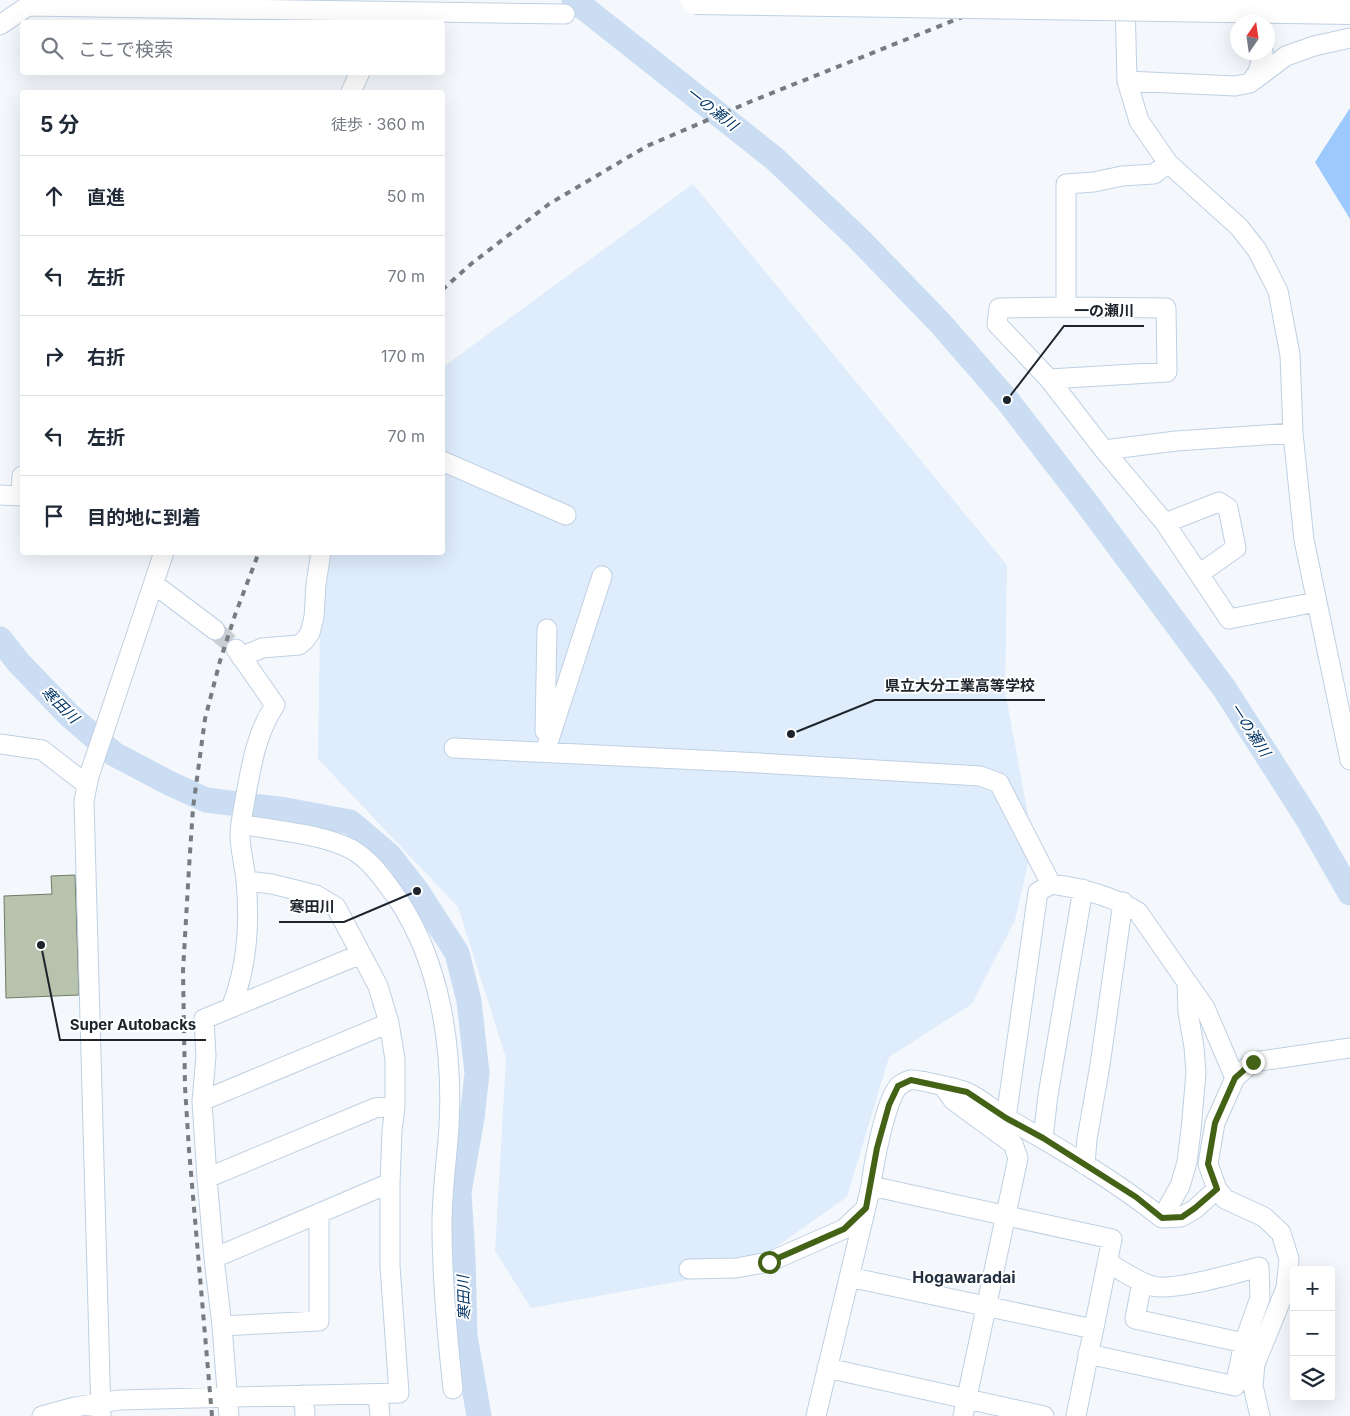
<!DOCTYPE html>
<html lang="ja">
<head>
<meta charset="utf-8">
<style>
	:root { --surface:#fff; --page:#f6f6f7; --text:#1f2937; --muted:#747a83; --line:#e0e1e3 }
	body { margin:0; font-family:Inter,"Noto Sans JP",sans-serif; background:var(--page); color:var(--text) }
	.controls { position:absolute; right:15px; bottom:15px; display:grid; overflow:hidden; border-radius:5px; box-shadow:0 5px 20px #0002 }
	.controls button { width:45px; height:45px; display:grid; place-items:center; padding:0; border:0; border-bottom:1px solid var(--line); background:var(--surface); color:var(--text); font:25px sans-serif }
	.compass { position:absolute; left:1230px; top:15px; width:45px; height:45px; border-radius:50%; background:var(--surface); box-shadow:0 5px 20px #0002; rotate:13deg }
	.stop { position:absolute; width:15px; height:15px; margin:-11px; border:4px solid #446216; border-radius:50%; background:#fff }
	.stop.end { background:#446216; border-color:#fff; box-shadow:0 1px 5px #0008 }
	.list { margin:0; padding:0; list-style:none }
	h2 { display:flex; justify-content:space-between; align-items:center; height:65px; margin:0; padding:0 20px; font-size:21px }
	h2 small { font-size:16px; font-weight:400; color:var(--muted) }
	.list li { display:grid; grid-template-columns:32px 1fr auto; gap:15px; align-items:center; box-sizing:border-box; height:80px; padding:0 20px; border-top:1px solid var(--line) }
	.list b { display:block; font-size:19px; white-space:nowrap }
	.list em { font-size:16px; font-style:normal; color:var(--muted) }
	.icon { flex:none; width:28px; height:28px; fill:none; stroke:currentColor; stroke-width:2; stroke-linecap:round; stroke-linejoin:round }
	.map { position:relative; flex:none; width:1350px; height:1416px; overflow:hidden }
	.search { position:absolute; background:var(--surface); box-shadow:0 5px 20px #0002; left:20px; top:20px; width:425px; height:55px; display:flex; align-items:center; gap:12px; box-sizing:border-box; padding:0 18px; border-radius:5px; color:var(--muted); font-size:19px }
	.panel { position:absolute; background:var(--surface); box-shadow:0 5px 20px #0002; left:20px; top:90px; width:425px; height:465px; border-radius:5px }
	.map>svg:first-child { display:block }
	.built { fill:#dfecfc }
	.green { fill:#9ccafe }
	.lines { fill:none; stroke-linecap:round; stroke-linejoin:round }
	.river { stroke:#caddf3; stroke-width:25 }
	.building { fill:#b8c3ad; stroke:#707a65 }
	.minor-tunnel { stroke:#c9ced2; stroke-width:19; stroke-dasharray:19 9; stroke-linecap:butt }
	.minor-casing { stroke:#bfd0e3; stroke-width:21 }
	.highway-casing { stroke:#bfd0e3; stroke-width:30 }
	.minor { stroke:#fff; stroke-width:19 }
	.highway { stroke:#fff; stroke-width:28 }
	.rail { stroke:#777c82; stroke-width:4; stroke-dasharray:6 6; stroke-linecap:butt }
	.highway-bridge-casing { stroke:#bfd0e3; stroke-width:30; stroke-linecap:butt }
	.highway-bridge { stroke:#fff; stroke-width:28 }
	.route { stroke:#446216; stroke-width:6 }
	.labels { text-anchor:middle; stroke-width:4; stroke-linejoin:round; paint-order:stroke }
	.water-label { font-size:15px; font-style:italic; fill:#003463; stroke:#fff }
	.quarter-label { font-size:16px; font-weight:bold; fill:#233140; stroke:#fff }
	.leader { fill:none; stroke:#1d242b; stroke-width:2 }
	.callout-dot { fill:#1d242b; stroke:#fff; stroke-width:2 }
	.callout-label { font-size:15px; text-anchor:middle; font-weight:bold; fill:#1d242b; stroke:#fff; stroke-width:4; stroke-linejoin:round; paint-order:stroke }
</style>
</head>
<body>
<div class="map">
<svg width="1350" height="1416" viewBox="0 0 1350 1416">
	<rect width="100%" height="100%" fill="#f4f8fc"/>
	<!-- built -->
	<path class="built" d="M693 184 1007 565 1005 691 1033 842 1015 920 972 1004 889 1057 847 1197 743 1270 531 1308 495 1251 506 1058 458 907 318 759 321 553 442 552 443 367Z"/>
	<!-- green -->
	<path class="green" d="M1350 108V219L1315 162Z"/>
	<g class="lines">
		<!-- river -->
		<path class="river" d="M574 0 775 159 859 239 941 324 1007 400 1088 505 1224 688 1307 818 1350 893
			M0 639 18 662 69 715 114 754 169 783 206 800 286 810 350 822 389 855 417 891 457 953 469 1001 477 1073 472 1118 459 1192 463 1257 465 1336 479 1416"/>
	</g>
	<!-- building -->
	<path class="building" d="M75 875 79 995 6 998 4 896 52 894 51 876Z"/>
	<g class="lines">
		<!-- minor-tunnel -->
		<path class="minor-tunnel" d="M215 630 236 649"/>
		<!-- minor casing -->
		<g class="minor-casing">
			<path id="minor" d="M1125 0 1127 81 1139 121 1168 163 1239 227 1257 250 1278 291 1290 355 1293 433 1304 540 1350 760
				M0 25 28 6 565 14
				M1254 80 1286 56 1314 46 1350 38
				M1127 81 1235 86 1250 83 1258 72 1263 52
				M351 92 360 72
				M1066 307V184L1094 182 1122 176 1154 174 1168 163
				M1049 379 1167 372 1166 308 1066 307 999 308 997 324 1049 379 1104 450 1165 523 1229 619 1316 602
				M1104 450 1176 441 1293 433
				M442 461 566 515
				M0 495 22 496
				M21 496 22 476
				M1165 523 1219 502 1228 508 1236 548 1199 574
				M154 584 215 630
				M241 657 262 648 299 645 305 640 310 633 314 617 316 584 321 552
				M545 731 547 629
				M0 744 42 750 86 784
				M454 748 741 762 980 776 999 783 1051 884
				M545 752 602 576
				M241 824C275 831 320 833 351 849 371 860 384 880 397 898 441 963 453 1049 449 1126 447 1159 442 1191 442 1224 442 1279 447 1334 453 1389
				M231 1008C247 968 250 923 246 881 245 867 240 849 240 836 240 822 244 808 246 794 252 762 257 732 275 705L236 649
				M943 1086 953 1100 1013 1144 1018 1158 963 1416
				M202 1101 389 1023
				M1006 1118 1038 892 1051 884C1081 888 1112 896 1138 912L1205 1008 1235 1078
				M1043 1138 1048 1095 1083 889
				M1085 1165 1087 1139 1100 1065 1123 902
				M207 1178 375 1108 395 1106
				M871 1186 1112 1239 1076 1416
				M1162 1218 1180 1186 1187 1162 1191 1130 1196 1073 1194 1047 1188 1012 1187 982
				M214 1258 390 1183
				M689 1269 736 1268 769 1262 844 1229 866 1208
				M849 1277 1093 1329
				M1142 1282 1135 1319 1244 1343
				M222 1326 319 1321V1213
				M1088 1354 1235 1386 1244 1343 1260 1298 1259 1267C1236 1273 1173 1292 1152 1286 1136 1281 1121 1270 1107 1262
				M827 1368 1044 1416
				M378 1394 380 1416
				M304 1395 305 1416
				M42 1416 75 1407 119 1400 399 1393 390 1266V1183L392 1131 395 1106V1059L389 1023 378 986 336 907 316 895 272 884 246 881
				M101 1416 84 801 89 776 164 552
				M229 1416 222 1326 214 1258 207 1178 202 1101 206 1056 204 1019 361 954
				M816 1416 871 1186C873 1168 886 1095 900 1085 903 1083 908 1080 911 1080 917 1079 959 1089 966 1092 981 1098 994 1111 1008 1119 1061 1149 1114 1180 1162 1218L1181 1217 1195 1209 1217 1189
				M1260 1416 1253 1386 1255 1364 1286 1288 1289 1259 1281 1233 1264 1217 1225 1199 1217 1189 1208 1164 1215 1123 1235 1078 1253 1062 1350 1048"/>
		</g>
		<!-- highway casing -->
		<g class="highway-casing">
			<path id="highway" d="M1161 7 1350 10"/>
		</g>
		<!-- minor -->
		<use href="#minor" class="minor"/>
		<!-- highway -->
		<use href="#highway" class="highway"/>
		<!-- rail -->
		<path class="rail" d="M442 290 471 264 549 204 647 146 752 101 1005 0
			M212 1416 189 1150 185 1087 183 971 189 868 193 808 205 719 220 661 235 615 259 552"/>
		<!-- highway-bridge casing -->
		<g class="highway-bridge-casing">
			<path id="highway-bridge" d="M695 0 1161 7"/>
		</g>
		<!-- highway-bridge -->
		<use href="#highway-bridge" class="highway-bridge"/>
	</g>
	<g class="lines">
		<!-- route -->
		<path class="route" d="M769 1262 844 1229 866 1208 877 1148 889 1105 898 1086 911 1080 967 1092 1006 1118 1043 1138 1136 1197 1162 1218 1182 1217 1195 1208 1217 1189 1208 1164 1215 1123 1235 1078 1253 1062"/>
	</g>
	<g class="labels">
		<!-- water labels -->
		<g class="water-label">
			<text transform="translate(712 109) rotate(38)" y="5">一の瀬川</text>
			<text transform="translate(60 705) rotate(44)" y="5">寒田川</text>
			<text transform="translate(1250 730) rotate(57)" y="5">一の瀬川</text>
			<text transform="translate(464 1298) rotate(-92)" y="5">寒田川</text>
		</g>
		<!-- quarter labels -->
		<g class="quarter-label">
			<text x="964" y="1283">Hogawaradai</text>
		</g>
	</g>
	<!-- callouts -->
	<path class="leader" d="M1007 400L1064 326H1144M791 734L875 700H1045M417 891L344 922H279M41 945L60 1040H206"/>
	<g class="callout-dot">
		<circle cx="1007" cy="400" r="5"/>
		<circle cx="791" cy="734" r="5"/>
		<circle cx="417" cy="891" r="5"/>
		<circle cx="41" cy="945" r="5"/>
	</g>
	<g class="callout-label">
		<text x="1104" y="316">一の瀬川</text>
		<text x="960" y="691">県立大分工業高等学校</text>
		<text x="312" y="912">寒田川</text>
		<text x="133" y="1030">Super Autobacks</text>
	</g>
</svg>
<div class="controls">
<button>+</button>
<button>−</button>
<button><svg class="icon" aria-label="layers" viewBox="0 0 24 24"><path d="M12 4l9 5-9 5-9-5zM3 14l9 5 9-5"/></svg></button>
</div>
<svg class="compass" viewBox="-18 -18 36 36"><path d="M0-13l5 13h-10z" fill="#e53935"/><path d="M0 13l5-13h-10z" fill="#747a83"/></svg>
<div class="stop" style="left:769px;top:1262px"></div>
<div class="stop end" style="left:1253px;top:1062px"></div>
<div class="search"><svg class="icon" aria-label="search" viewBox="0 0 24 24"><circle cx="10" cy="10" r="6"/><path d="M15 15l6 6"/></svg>ここで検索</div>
<section class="panel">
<h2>5 分<small>徒歩 · 360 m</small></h2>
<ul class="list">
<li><svg class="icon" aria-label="ahead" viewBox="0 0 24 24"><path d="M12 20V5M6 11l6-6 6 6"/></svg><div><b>直進</b></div><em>50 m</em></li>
<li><svg class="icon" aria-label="left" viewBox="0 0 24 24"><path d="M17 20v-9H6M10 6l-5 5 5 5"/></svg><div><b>左折</b></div><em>70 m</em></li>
<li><svg class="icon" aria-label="right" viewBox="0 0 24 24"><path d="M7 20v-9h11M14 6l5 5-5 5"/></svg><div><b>右折</b></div><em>170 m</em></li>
<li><svg class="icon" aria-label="left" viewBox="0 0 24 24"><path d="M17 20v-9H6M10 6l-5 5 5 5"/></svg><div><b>左折</b></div><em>70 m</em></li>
<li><svg class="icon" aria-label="arrive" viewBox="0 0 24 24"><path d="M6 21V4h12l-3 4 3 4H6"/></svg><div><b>目的地に到着</b></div></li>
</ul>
</section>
</div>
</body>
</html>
